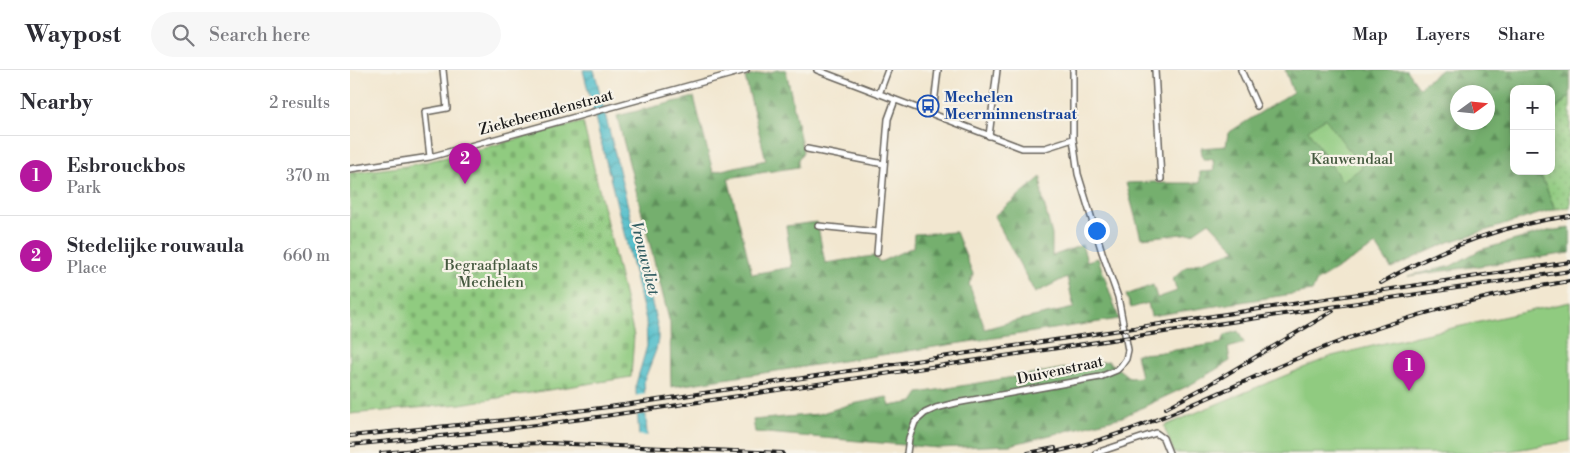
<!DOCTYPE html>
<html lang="en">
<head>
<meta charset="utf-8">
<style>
	:root { --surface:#fff; --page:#f7f7f7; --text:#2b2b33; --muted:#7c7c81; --line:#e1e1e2; --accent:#b5179e }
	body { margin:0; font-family:"Libre Bodoni",serif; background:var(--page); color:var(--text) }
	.controls { position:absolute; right:15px; top:15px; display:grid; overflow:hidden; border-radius:10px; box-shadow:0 2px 12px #0003 }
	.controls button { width:45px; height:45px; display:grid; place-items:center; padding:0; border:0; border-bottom:1px solid var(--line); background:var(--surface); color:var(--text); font:25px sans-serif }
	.compass { position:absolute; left:1100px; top:15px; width:45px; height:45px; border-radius:50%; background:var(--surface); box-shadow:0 2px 12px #0003; rotate:75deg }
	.you { position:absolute; left:746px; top:160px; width:18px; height:18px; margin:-12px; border:4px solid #fff; border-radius:50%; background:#1a73e8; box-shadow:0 0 0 8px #1a73e833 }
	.badge { display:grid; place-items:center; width:32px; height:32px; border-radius:50%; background:var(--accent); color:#fff; font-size:16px; font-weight:700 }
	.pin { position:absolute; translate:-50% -41px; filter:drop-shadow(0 1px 2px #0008) }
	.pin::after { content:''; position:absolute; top:26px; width:18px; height:15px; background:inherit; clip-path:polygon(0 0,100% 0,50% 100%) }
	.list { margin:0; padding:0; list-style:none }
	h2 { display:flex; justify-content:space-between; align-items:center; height:65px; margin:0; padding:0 20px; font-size:21px }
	h2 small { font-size:16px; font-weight:400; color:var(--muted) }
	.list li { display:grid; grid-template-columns:32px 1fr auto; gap:15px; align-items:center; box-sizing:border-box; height:80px; padding:0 20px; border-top:1px solid var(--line) }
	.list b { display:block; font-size:19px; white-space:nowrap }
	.list p { margin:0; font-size:16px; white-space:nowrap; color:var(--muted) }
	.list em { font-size:16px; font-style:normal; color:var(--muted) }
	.icon { flex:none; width:28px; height:28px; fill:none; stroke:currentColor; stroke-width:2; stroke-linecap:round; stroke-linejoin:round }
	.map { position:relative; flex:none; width:1220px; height:383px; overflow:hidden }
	header { display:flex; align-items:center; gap:30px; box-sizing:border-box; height:70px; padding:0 25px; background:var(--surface); border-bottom:1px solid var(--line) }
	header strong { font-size:24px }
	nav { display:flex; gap:28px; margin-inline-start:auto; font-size:18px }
	.search { width:350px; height:45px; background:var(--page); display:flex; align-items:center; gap:12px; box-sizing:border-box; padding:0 18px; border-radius:28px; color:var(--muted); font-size:19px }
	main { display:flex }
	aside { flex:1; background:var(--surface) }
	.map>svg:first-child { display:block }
	.grass { fill:url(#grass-dots); stroke:#56744e }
	.forest { fill:url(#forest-firs); stroke:#486645; fill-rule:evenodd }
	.cemetery { fill:url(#cemetery-stones); stroke:#56744e }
	.park { fill:#90cb80; stroke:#56744e }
	.water { fill:url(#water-waves); stroke:#366d73 }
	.pier { fill:#f2e7d0 }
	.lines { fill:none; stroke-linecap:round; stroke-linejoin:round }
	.minor-casing { stroke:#67635b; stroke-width:8 }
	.minor { stroke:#fff; stroke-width:5 }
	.rail-casing { stroke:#1c1c1c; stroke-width:4 }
	.rail { stroke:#f7f3e8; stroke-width:2; stroke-dasharray:5.5; stroke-linecap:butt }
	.labels { text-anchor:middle; stroke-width:4.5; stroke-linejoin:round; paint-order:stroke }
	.transit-label { font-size:15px; font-weight:bold; fill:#164399; stroke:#f7f3e8; text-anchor:start }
	.street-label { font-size:15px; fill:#1c1c1c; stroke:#f7f3e8 }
	.park-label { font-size:15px; fill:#45593f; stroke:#f7f3e8 }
	.water-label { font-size:16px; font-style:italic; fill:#315d62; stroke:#f7f3e8 }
</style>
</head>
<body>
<header>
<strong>Waypost</strong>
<div class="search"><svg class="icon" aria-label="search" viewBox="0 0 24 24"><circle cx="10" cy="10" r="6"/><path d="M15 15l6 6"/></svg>Search here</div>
<nav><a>Map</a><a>Layers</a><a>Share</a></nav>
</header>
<main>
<aside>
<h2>Nearby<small>2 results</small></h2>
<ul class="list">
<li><span class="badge">1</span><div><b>Esbrouckbos</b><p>Park</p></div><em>370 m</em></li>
<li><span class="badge">2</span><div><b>Stedelijke rouwaula</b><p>Place</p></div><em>660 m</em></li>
</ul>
</aside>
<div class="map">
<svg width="1220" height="383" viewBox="0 0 1220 383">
	<defs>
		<pattern id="grass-dots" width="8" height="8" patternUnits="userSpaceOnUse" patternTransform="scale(1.25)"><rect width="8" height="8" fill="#90cb80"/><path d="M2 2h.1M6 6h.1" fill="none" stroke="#7cae6e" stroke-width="1.8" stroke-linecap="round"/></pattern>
		<pattern id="forest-firs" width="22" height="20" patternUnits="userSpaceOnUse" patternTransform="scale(1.25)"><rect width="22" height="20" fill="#74af6e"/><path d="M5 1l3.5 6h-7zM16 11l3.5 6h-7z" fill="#5e8e5a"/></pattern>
		<pattern id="cemetery-stones" width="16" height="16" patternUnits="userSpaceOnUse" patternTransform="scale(1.25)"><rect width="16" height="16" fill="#90cb80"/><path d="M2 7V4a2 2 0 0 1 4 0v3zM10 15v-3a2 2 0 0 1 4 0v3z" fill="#7cae6e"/></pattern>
		<pattern id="water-waves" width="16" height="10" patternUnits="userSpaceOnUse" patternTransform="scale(1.25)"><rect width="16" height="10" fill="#51beca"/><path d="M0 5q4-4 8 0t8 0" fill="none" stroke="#429aa3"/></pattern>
	</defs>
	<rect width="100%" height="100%" fill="#f7f3e8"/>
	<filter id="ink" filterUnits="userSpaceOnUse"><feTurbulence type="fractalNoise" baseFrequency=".02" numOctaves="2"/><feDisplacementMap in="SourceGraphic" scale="10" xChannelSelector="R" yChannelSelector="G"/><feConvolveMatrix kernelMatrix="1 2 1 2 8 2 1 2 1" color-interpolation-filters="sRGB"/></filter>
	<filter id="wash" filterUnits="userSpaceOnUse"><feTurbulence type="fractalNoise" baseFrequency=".0096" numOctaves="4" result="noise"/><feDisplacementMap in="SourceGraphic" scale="20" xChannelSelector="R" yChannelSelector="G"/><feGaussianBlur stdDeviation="1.12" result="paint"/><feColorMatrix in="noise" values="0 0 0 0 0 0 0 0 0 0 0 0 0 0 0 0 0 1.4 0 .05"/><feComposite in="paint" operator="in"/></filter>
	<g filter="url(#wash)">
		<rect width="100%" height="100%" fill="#f2e7d0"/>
		<!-- grass -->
		<path class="grass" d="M1220 26V138L1205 139 1189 101H1201V43Z"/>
		<!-- forest -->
		<path class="forest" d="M429 0H436L453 82 448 90V97L378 108 402 204 442 197 436 156 467 152 475 193 524 186 530 192 563 177 564 164 606 162 623 204 619 214 635 259 660 252 724 238 717 207 685 223 644 146 691 107 692 126 702 165V186L732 175 737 191 748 188 769 249 321 317 320 253 267 46 344 27 363 102 416 90 395 7Z
			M935 0H1057L1069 17 1091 0H1220V26L1201 43V19H1164V101H1189L1205 139 1099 172 1041 198 1026 175 967 211 962 221 801 246 798 233 781 238 776 225 803 215 807 228 827 221 823 209 836 197 886 180 859 152 843 163 791 168 776 113 806 112 807 113H850V102L864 101 863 89H853L851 78 876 76 878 63 943 22ZM1108 22H1138V52H1108Z
			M1220 158V183L1058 206 1101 196 1130 180 1198 161Z
			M888 261 894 273 878 278 880 291 840 315 772 347 660 375 588 378 405 362 403 350 469 344 498 335 537 327 540 336 563 332 569 323 758 291 780 308 791 307 786 284 805 283 872 273 875 265Z"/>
		<!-- cemetery -->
		<path class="cemetery" d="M233 52 284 266 281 307 110 334 0 344V103L57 96 102 86Z"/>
		<!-- park -->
		<path class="park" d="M975 48 1012 98 992 111 958 60Z
			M1220 232V371L1159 381H1134L1133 383H824L814 356 982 286 1039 272Z"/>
		<!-- water -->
		<path class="water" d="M233 0H244L248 15 308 258V269L306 280 294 311 298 383H290L286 321V314L297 276 296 250Z"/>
		<!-- pier -->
		<path class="pier" d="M297 324 299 343 284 345 283 326Z
			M285 365 299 366 300 383 288 382Z"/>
	</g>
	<g filter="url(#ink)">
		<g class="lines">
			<!-- minor casing -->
			<g class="minor-casing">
				<path id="minor" d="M467 0 672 78H695L723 69
					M805 0 811 109
					M891 0 907 36
					M529 24 538 0
					M583 43 588 0
					M639 66 647 0
					M457 79 534 94
					M80 87 75 42 97 38 93 0
					M0 99 80 87 396 0
					M468 156 528 162
					M527 183 538 49 545 30
					M557 383 559 368 565 352 575 343 586 338 606 333 750 307 767 300 771 296 776 289 778 280 768 227 752 182 728 104 723 69V0
					M746 383 806 363 813 368 819 383"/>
			</g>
			<!-- minor -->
			<use href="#minor" class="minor"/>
			<!-- rail casing -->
			<g class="rail-casing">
				<path id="rail" d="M1031 213C1090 178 1151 155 1220 146
					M816 338 855 317 983 241
					M0 366 156 350 274 335 1220 192
					M0 375 140 361 255 346 1220 201
					M31 383 125 375 197 373 433 383
					M678 383 705 378
					M700 383C791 364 879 316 965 281 1047 248 1133 225 1220 211"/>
			</g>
			<!-- rail -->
			<use href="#rail" class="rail"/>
		</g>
	</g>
	<!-- icons -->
	<defs>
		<g id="bus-ring" transform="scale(1.125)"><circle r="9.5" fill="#f7f3e8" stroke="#1a4fb4" stroke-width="1.5"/><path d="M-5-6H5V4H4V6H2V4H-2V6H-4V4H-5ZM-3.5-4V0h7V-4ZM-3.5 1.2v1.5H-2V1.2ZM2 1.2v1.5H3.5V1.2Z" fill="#1a4fb4"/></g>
	</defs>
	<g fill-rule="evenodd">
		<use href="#bus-ring" x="578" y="36"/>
	</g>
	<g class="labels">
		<!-- transit labels -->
		<g class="transit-label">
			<text x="594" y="32">Mechelen<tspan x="594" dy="17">Meerminnenstraat</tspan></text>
		</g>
		<!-- street labels -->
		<g class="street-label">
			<text transform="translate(196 42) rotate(-15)" y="5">Ziekebeemdenstraat</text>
			<text transform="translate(710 300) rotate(-12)" y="5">Duivenstraat</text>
		</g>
		<!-- park labels -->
		<g class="park-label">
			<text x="1002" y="94">Kauwendaal</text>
			<text x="141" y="200">Begraafplaats<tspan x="141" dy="17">Mechelen</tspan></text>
		</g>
		<!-- water labels -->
		<g class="water-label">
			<text transform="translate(296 188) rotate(76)" y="6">Vrouwvliet</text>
		</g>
	</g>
</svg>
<div class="controls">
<button>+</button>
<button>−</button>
</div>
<svg class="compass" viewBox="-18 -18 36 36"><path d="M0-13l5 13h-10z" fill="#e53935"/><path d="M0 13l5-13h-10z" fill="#7c7c81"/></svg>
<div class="you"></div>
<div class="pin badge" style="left:1059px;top:321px">1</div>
<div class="pin badge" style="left:115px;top:114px">2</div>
</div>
</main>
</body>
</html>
